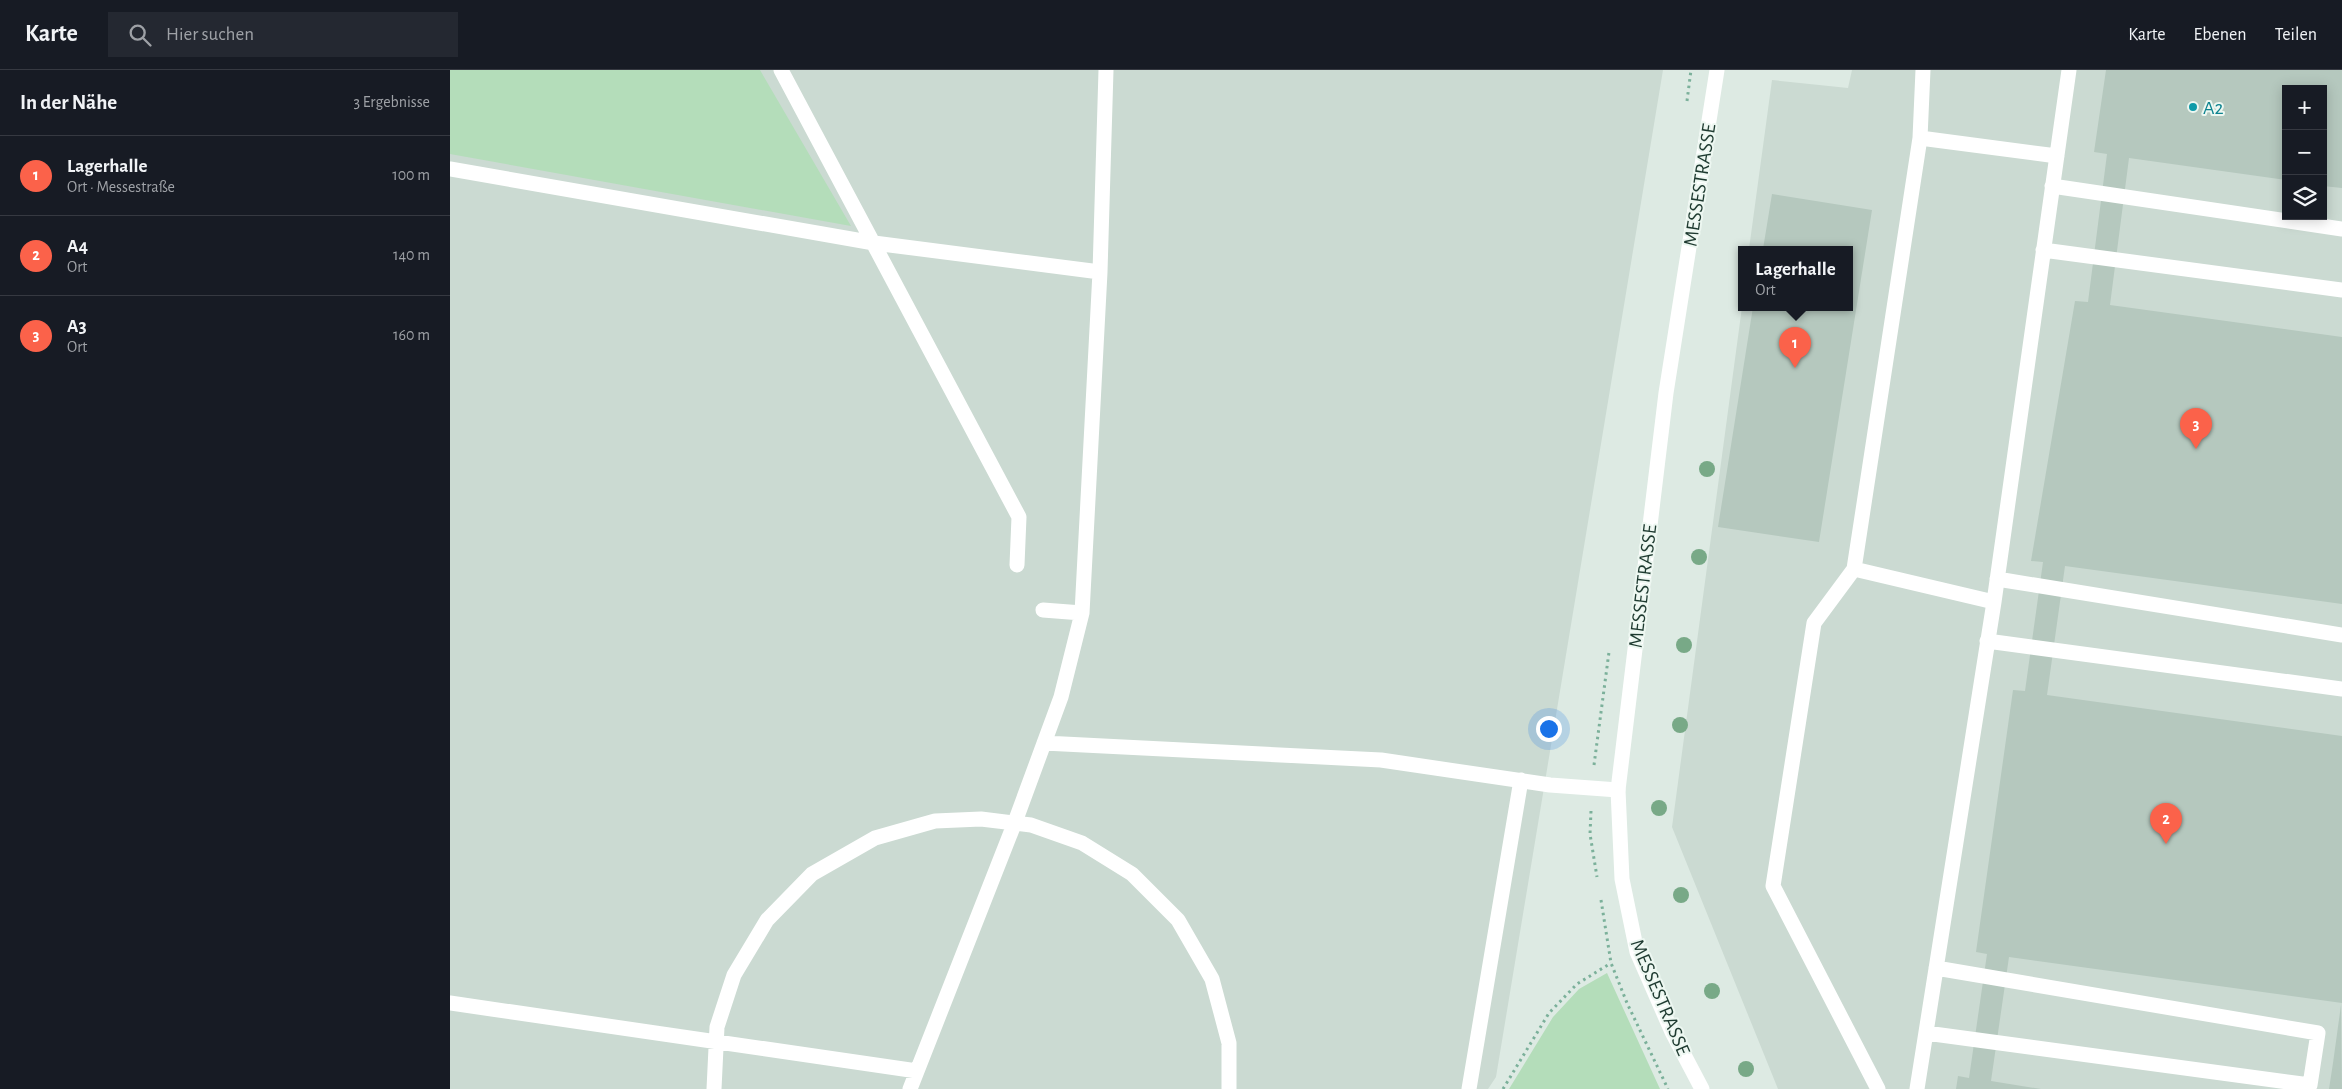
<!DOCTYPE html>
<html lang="de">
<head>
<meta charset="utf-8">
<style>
	:root { --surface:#171b24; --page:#242831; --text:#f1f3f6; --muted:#9ea1a6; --line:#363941; --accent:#fb624a }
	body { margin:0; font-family:"Alegreya Sans",sans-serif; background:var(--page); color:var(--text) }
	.controls { position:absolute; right:15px; top:15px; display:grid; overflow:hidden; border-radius:0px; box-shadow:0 2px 12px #0003 }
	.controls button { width:45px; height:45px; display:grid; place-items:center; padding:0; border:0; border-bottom:1px solid var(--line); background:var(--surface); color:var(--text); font:25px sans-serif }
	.you { position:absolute; left:1098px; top:658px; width:18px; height:18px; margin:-12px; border:4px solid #fff; border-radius:50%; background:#1a73e8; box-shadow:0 0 0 8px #1a73e833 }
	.badge { display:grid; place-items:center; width:32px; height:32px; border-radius:50%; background:var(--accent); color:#fff; font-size:16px; font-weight:700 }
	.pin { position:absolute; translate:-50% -41px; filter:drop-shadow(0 1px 2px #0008) }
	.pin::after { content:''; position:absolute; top:26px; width:18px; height:15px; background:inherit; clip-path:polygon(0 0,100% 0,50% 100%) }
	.popup { position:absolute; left:1288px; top:176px; width:115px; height:65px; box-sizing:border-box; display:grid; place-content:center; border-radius:0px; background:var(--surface); filter:drop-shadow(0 1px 4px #0005); font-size:16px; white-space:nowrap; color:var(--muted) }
	.popup b { font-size:19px; color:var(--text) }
	.popup::after { content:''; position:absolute; left:50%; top:100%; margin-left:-10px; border:10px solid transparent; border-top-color:var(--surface) }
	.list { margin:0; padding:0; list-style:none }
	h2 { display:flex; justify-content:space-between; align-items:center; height:65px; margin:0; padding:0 20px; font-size:21px }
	h2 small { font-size:16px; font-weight:400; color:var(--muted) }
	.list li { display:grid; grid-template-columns:32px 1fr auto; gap:15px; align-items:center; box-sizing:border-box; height:80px; padding:0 20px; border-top:1px solid var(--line) }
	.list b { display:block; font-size:19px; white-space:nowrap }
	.list p { margin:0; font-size:16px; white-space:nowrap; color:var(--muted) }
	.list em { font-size:16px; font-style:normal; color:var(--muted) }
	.icon { flex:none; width:28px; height:28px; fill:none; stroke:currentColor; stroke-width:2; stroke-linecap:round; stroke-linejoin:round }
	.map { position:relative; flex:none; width:1892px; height:1019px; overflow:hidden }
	header { display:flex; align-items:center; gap:30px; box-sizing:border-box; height:70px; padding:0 25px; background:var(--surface); border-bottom:1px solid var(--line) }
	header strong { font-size:24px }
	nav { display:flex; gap:28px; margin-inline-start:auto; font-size:18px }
	.search { width:350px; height:45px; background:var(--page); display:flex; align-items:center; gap:12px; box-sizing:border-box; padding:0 18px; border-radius:0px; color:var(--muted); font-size:19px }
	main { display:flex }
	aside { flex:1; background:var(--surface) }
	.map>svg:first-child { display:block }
	.built { fill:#cbdad2; fill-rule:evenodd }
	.green { fill:#b4ddba }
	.building { fill:#b5c8be }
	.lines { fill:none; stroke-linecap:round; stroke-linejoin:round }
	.path { stroke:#7bb09a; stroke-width:3; stroke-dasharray:2.5 4; stroke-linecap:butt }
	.service { stroke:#fff; stroke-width:15 }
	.tertiary { stroke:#fff; stroke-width:15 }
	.tree { fill:#78a987 }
	.culture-dot { fill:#0f9aa8; stroke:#edf7f1; stroke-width:2 }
	.labels { text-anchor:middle; stroke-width:4; stroke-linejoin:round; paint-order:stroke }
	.culture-label { font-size:20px; fill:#0d838f; stroke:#edf7f1; text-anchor:start }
	.street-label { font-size:20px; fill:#1e3a30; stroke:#edf7f1 }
</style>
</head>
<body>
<header>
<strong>Karte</strong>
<div class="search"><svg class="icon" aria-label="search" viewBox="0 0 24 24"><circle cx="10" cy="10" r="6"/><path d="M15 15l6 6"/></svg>Hier suchen</div>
<nav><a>Karte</a><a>Ebenen</a><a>Teilen</a></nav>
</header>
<main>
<aside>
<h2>In der Nähe<small>3 Ergebnisse</small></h2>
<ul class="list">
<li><span class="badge">1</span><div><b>Lagerhalle</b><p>Ort · Messestraße</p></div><em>100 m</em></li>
<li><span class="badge">2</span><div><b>A4</b><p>Ort</p></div><em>140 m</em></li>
<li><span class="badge">3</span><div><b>A3</b><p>Ort</p></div><em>160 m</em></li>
</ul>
</aside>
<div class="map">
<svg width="1892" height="1019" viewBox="0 0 1892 1019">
	<rect width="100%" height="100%" fill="#ddeae3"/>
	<!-- built -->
	<path class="built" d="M0 0H1213L1046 1007 1038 1019H0Z
		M1402 0H1892V1019H1328L1222 757 1292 237H1399V179H1299L1322 10 1398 18ZM1836 19H1873V146H1836Z"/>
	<!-- green -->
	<path class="green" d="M0 0H310L401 156 0 84Z
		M1157 903 1210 1019H1059L1103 947 1129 919Z"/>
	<!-- building -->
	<path class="building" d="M1656 0H1892V118L1873 116V19H1836V110L1679 88 1660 235 1892 267V534L1615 496 1597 625 1892 666V933L1559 887 1541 1011 1591 1019H1506L1508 1006 1519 1008 1537 884 1526 882 1563 620 1575 621 1593 492 1581 491 1625 231 1638 232 1657 84 1644 82Z
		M1322 124 1422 140 1369 472 1268 457 1303 237H1399V179H1313Z
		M1891 935 1892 1019H1879L1883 993Z"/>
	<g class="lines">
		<!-- path -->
		<path class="path" d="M1237 31 1241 0
			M1144 695 1159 582
			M1141 741 1140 764 1147 807
			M1151 830 1161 893 1177 933 1218 1019
			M1053 1019 1099 943 1127 914 1161 893"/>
		<!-- service -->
		<path class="service" d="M331 0 569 447 567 495
			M1473 0 1470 68 1404 499 1544 532
			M1470 68 1607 86
			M0 99 424 173 650 202
			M1602 116 1892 159
			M1593 180 1892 220
			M1404 499 1364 553 1323 816 1428 1019
			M1547 509 1892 565
			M593 540 632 543
			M1537 571 1892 619
			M594 673 931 690 1100 715 1168 720
			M0 933 467 1001
			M1476 963 1860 1015 1868 963 1486 898
			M264 1019 267 957 284 905 317 850 362 804 425 768 485 751 531 749 581 755 632 773 682 804 728 850 762 909 779 973V1019
			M460 1019 565 752 611 627 632 543 650 202 656 0
			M1019 1019 1071 710
			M1467 1019 1544 532 1619 0"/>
		<!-- tertiary -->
		<path class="tertiary" d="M1252 1019 1222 962 1187 882 1172 809 1168 720 1216 323 1267 0"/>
	</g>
	<!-- trees -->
	<g class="tree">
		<circle cx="1257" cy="399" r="8"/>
		<circle cx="1249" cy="487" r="8"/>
		<circle cx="1234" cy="575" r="8"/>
		<circle cx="1230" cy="655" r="8"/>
		<circle cx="1209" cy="738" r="8"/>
		<circle cx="1231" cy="825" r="8"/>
		<circle cx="1262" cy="921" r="8"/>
		<circle cx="1296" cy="999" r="8"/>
	</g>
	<!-- markers -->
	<circle class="culture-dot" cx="1743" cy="37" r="5"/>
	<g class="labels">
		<!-- culture labels -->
		<g class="culture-label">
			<text x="1753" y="44">A2</text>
		</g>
		<!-- street labels -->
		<g class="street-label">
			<text transform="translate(1249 115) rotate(-81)" y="7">MESSESTRASSE</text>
			<text transform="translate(1192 516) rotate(-83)" y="7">MESSESTRASSE</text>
			<text transform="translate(1211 927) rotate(67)" y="7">MESSESTRASSE</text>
		</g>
	</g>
</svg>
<div class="controls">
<button>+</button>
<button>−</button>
<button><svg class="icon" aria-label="layers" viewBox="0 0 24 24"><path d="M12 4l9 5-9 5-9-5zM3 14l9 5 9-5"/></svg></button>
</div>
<div class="you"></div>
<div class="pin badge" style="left:1345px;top:298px">1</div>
<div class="popup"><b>Lagerhalle</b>Ort</div>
<div class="pin badge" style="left:1716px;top:774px">2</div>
<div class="pin badge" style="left:1746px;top:379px">3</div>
</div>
</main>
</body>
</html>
